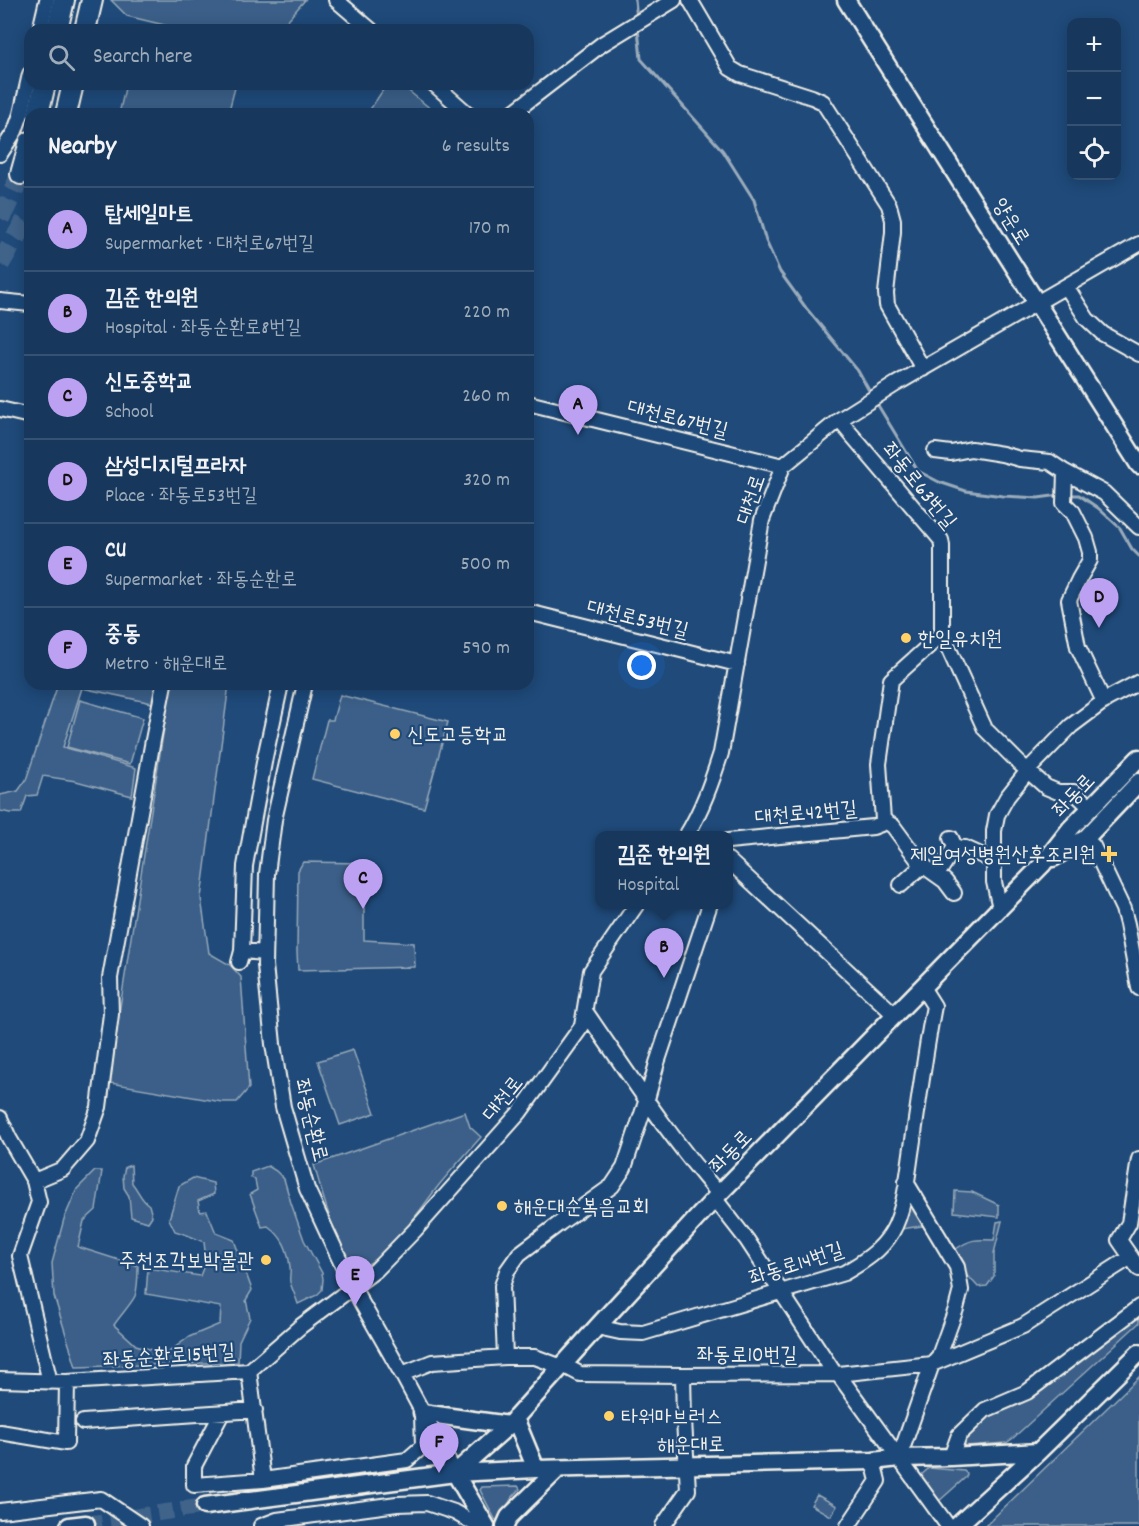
<!DOCTYPE html>
<html lang="en">
<head>
<meta charset="utf-8">
<style>
	:root { --surface:#17385c; --page:#203f62; --text:#f1f3f6; --muted:#9eacbb; --line:#365272; --accent:#bca0f2 }
	body { margin:0; font-family:Dekko,"Poor Story",sans-serif; background:var(--page); color:var(--text) }
	.controls { position:absolute; right:18px; top:18px; display:grid; overflow:hidden; border-radius:12px; box-shadow:0 3px 15px #0003 }
	.controls button { width:54px; height:54px; display:grid; place-items:center; padding:0; border:0; border-bottom:2px solid var(--line); background:var(--surface); color:var(--text); font:30px sans-serif }
	.you { position:absolute; left:642px; top:666px; width:21px; height:21px; margin:-15px; border:4px solid #fff; border-radius:50%; background:#1a73e8; box-shadow:0 0 0 9px #1a73e833 }
	.badge { display:grid; place-items:center; width:39px; height:39px; border-radius:50%; background:var(--accent); color:#111; font-size:20px; font-weight:700 }
	.pin { position:absolute; translate:-50% -50px; filter:drop-shadow(0 2px 3px #0008) }
	.pin::after { content:''; position:absolute; top:32px; width:21px; height:18px; background:inherit; clip-path:polygon(0 0,100% 0,50% 100%) }
	.popup { position:absolute; left:595px; top:831px; width:138px; height:78px; box-sizing:border-box; display:grid; place-content:center; border-radius:12px; background:var(--surface); filter:drop-shadow(0 2px 4px #0005); font-size:20px; white-space:nowrap; color:var(--muted) }
	.popup b { font-size:22px; color:var(--text) }
	.popup::after { content:''; position:absolute; left:50%; top:100%; margin-left:-12px; border:12px solid transparent; border-top-color:var(--surface) }
	.list { margin:0; padding:0; list-style:none }
	h2 { display:flex; justify-content:space-between; align-items:center; height:78px; margin:0; padding:0 24px; font-size:26px }
	h2 small { font-size:20px; font-weight:400; color:var(--muted) }
	.list li { display:grid; grid-template-columns:39px 1fr auto; gap:18px; align-items:center; box-sizing:border-box; height:84px; padding:0 24px; border-top:2px solid var(--line) }
	.list b { display:block; font-size:22px; white-space:nowrap }
	.list p { margin:0; font-size:20px; white-space:nowrap; color:var(--muted) }
	.list em { font-size:20px; font-style:normal; color:var(--muted) }
	.icon { flex:none; width:33px; height:33px; fill:none; stroke:currentColor; stroke-width:2; stroke-linecap:round; stroke-linejoin:round }
	.map { position:relative; flex:none; width:1139px; height:1526px; overflow:hidden }
	.search { position:absolute; background:var(--surface); box-shadow:0 3px 15px #0003; left:24px; top:24px; width:510px; height:66px; display:flex; align-items:center; gap:15px; box-sizing:border-box; padding:0 21px; border-radius:18px; color:var(--muted); font-size:22px }
	.panel { position:absolute; background:var(--surface); box-shadow:0 3px 15px #0003; left:24px; top:108px; width:510px; height:582px; border-radius:18px }
	.map>svg:first-child { display:block }
	.green { fill:#3a5f88; stroke:#97a8b8; stroke-width:1.5 }
	.lines { fill:none; stroke-linecap:round; stroke-linejoin:round }
	.stream { stroke:#9cacbb; stroke-width:3 }
	.major-tunnel { stroke:#3f638a; stroke-width:16; stroke-dasharray:16 8; stroke-linecap:butt }
	.highway-tunnel { stroke:#3f638a; stroke-width:20; stroke-dasharray:20 10; stroke-linecap:butt }
	.minor-casing { stroke:#f4f1e8; stroke-width:18 }
	.major-casing { stroke:#f4f1e8; stroke-width:21 }
	.highway-casing { stroke:#f4f1e8; stroke-width:24 }
	.minor { stroke:#1f4a7a; stroke-width:14 }
	.major { stroke:#1f4a7a; stroke-width:16 }
	.highway { stroke:#1f4a7a; stroke-width:20 }
	.poi-dot { fill:#ffd166; stroke:#1f4a7a; stroke-width:2 }
	.labels { text-anchor:middle; stroke-width:4.5; stroke-linejoin:round; paint-order:stroke }
	.street-label { font-size:21px; fill:#f4f1e8; stroke:#1f4a7a }
	.poi-label { font-size:21px; fill:#f4f1e8; stroke:#1f4a7a; text-anchor:start }
</style>
</head>
<body>
<div class="map">
<svg width="1139" height="1526" viewBox="0 0 1139 1526">
	<rect width="100%" height="100%" fill="#1f4a7a"/>
	<filter id="ink" filterUnits="userSpaceOnUse"><feTurbulence type="fractalNoise" baseFrequency=".0167" numOctaves="2"/><feDisplacementMap in="SourceGraphic" scale="12" xChannelSelector="R" yChannelSelector="G"/><feConvolveMatrix kernelMatrix="1 2 1 2 8 2 1 2 1" color-interpolation-filters="sRGB"/></filter>
	<g filter="url(#ink)">
		<!-- green -->
		<path class="green" d="M111 0H305L279 30H185L127 16Z
			M126 84H236L228 114H119Z
			M387 84H400L437 114H367Z
			M58 684H158L152 703 82 688 63 747 136 768 132 796 76 781 43 776 37 795 27 796 21 813H10L0 811V795L18 791 26 780Z
			M171 684H229L201 898 209 953 230 965 241 977 249 1088 237 1102H222L110 1083 118 1020Z
			M340 695 448 722 424 808 312 779 327 720H333Z
			M80 700 143 718 130 764 67 747Z
			M303 862 364 863V940L414 943 415 967 298 970 297 952 298 871Z
			M353 1050 375 1113 340 1125 318 1061Z
			M465 1112 470 1127 481 1137C467 1153 452 1169 439 1185 423 1205 388 1259 364 1265 360 1266 355 1264 352 1262 337 1251 320 1185 314 1165Z
			M131 1165 132 1183C139 1191 140 1199 149 1205L152 1216 148 1222 131 1217 129 1196 124 1188 123 1176 125 1167Z
			M268 1166 276 1171 284 1179 291 1203 304 1240 322 1273 323 1279 322 1290 317 1295 298 1304C296 1297 292 1289 290 1282 289 1277 291 1272 290 1267 288 1249 283 1237 268 1226L262 1227 250 1194 257 1190 255 1180 251 1177V1172Z
			M95 1171H102L96 1210 84 1221 78 1247 138 1266C138 1275 138 1287 135 1296 132 1303 119 1317 114 1325L136 1345 166 1354 189 1337 220 1324 221 1307 146 1294 148 1268 200 1276 206 1260 204 1242 187 1235 175 1231 169 1219 179 1186 193 1178 213 1183 214 1194 198 1201 200 1212 207 1211 216 1233 234 1240 252 1290 246 1300 250 1318 239 1341 238 1362 76 1367 54 1296 52 1263 64 1219 77 1189Z
			M955 1191 972 1192 999 1205V1217L954 1212Z
			M911 1202 924 1224 922 1226 900 1229 908 1203Z
			M1002 1221 994 1253V1276L987 1286 978 1287 970 1278 961 1271 942 1235 945 1233 956 1249C970 1239 976 1239 994 1240L997 1222Z
			M1135 1316 1139 1318V1323L1012 1439 1006 1443 966 1446 962 1441 987 1413Z
			M1139 1377V1526H985Z
			M929 1468 964 1471 967 1474 966 1477 938 1502 918 1478Z
			M518 1486 520 1489 511 1499 499 1522 495 1519 480 1490 482 1487Z
			M817 1495 837 1506 831 1516 811 1505Z"/>
		<g class="lines">
			<!-- stream -->
			<path class="stream" d="M635 0 637 19
				M638 29 641 59 723 151 754 200 766 241 780 272 806 308 858 371 871 394
				M876 402 918 471 939 482 966 491 1003 496 1038 498 1060 495
				M1069 495H1079L1098 508 1120 528 1132 549 1139 556"/>
			<!-- major-tunnel -->
			<path class="major-tunnel" d="M86 1524 205 1506"/>
			<!-- highway-tunnel -->
			<path class="highway-tunnel" d="M0 218 6 207 21 174
				M0 264 30 213"/>
			<!-- minor casing -->
			<g class="minor-casing">
				<path id="minor" d="M336 0 371 30
					M690 0 730 68 740 74 812 97 823 102 889 205 893 220V232L886 293 887 305 923 369
					M40 30 47 0
					M434 84 468 114
					M511 114 602 44 674 0
					M0 154 15 131 21 114 30 74
					M1066 286 1087 319 1103 334 1139 354
					M0 301 30 304
					M528 403 783 466
					M0 409 30 416
					M839 420 941 540 942 546V634L985 729 1019 763 1046 787 1058 792H1074L1091 808
					M935 451 951 453 971 449 1002 454 1020 459 1050 462 1065 472 1104 493 1139 527
					M1065 472 1064 503 1073 512 1086 538 1090 552V560L1079 579 1069 600 1078 647 1104 702
					M528 612 737 664
					M305 684 274 820 267 874 265 965 273 1044 283 1107 307 1189 352 1286 402 1374 455 1473
					M883 820 893 826 921 864 945 881 954 893
					M686 836C702 810 712 781 721 753L762 520 783 466 839 420 896 384 1139 244
					M951 838 955 847 965 848 994 861
					M1085 839 1093 846 1123 909 1127 924 1139 988
					M728 841 873 827 881 824 883 820 879 764 891 680 942 634
					M728 860 895 1015
					M937 875 955 847
					M901 885 923 865
					M1000 908 994 882V831L997 815 1007 797 1030 768 1071 726 1107 699 1139 682
					M242 951 245 866 265 757 281 684
					M239 962 242 951 265 953
					M585 1011C628 1073 669 1137 719 1194
					M0 1118 9 1138 34 1181 39 1202 20 1256 50 1382
					M1139 1159 1129 1223 1119 1240 1139 1269
					M34 1181 63 1169 87 1141 99 1107 111 1014 110 978 153 740 164 684
					M715 1199 747 1240 835 1374
					M597 1327 620 1332 643 1333 844 1273C863 1262 881 1251 892 1232 905 1210 908 1172 912 1147 919 1100 925 1053 934 1006L922 987
					M505 1357 502 1286 507 1271 519 1254 560 1223 612 1186 624 1168 647 1099 657 1063 710 904
					M563 1365 580 1374 683 1375 838 1374 932 1364 1023 1326 1131 1257
					M249 1371 263 1480 407 1460 423 1446 422 1415
					M402 1374 432 1362 505 1357H535L562 1367
					M838 1374 948 1526
					M0 1380 67 1382 249 1371 301 1326 376 1270 415 1230 520 1112 582 1026 591 971 637 904
					M222 1413 194 1466V1485L263 1480
					M83 1422 255 1410
					M0 1432 66 1443 67 1382
					M951 1457 959 1435 985 1410 1027 1392 1139 1307
					M899 1458 932 1364 939 1356 956 1309 961 1290 957 1267 906 1182
					M0 1511 101 1499 141 1526
					M261 1526 277 1520 397 1504 427 1503 454 1512 479 1526
					M663 1526 688 1490 684 1420 683 1375
					M848 1526 878 1481 873 1461"/>
			</g>
			<!-- major casing -->
			<g class="major-casing">
				<path id="major" d="M846 0 1139 465
					M1053 858 1085 839 1139 782
					M422 1413 509 1425
					M515 1418 536 1469
					M455 1473 509 1425 597 1327 719 1194 1042 865 1071 828 1139 758
					M455 1473 486 1526
					M205 1506 455 1473 536 1469 873 1461 899 1458 951 1457 1038 1452 1139 1353
					M69 1526 86 1524
					M505 1526 509 1517 558 1469
					M957 1526 1038 1452"/>
			</g>
			<!-- highway casing -->
			<g class="highway-casing">
				<path id="highway" d="M57 30 64 0
					M85 30 92 0
					M38 114 45 84
					M66 114 73 84
					M21 174 30 142"/>
			</g>
			<!-- minor -->
			<use href="#minor" class="minor"/>
			<!-- major -->
			<use href="#major" class="major"/>
			<!-- highway -->
			<use href="#highway" class="highway"/>
		</g>
	</g>
	<!-- markers -->
	<g class="poi-dot">
		<circle cx="906" cy="638" r="6"/>
		<circle cx="395" cy="734" r="6"/>
		<path d="M1106 845h6v6h6v6h-6v6h-6v-6h-6v-6h6z"/>
		<circle cx="502" cy="1206" r="6"/>
		<circle cx="266" cy="1260" r="6"/>
		<circle cx="609" cy="1416" r="6"/>
	</g>
	<g class="labels">
		<!-- street labels -->
		<g class="street-label">
			<text transform="translate(1012 221) rotate(58)" y="7">양운로</text>
			<text transform="translate(678 418) rotate(14)" y="7">대천로67번길</text>
			<text transform="translate(920 485) rotate(51)" y="7">좌동로63번길</text>
			<text transform="translate(750 499) rotate(-71)" y="7">대천로</text>
			<text transform="translate(638 618) rotate(14)" y="7">대천로53번길</text>
			<text transform="translate(1073 795) rotate(-47)" y="7">좌동로</text>
			<text transform="translate(806 812) rotate(-5)" y="7">대천로42번길</text>
			<text transform="translate(502 1098) rotate(-51)" y="7">대천로</text>
			<text transform="translate(312 1120) rotate(76)" y="7">좌동순환로</text>
			<text transform="translate(730 1151) rotate(-46)" y="7">좌동로</text>
			<text transform="translate(796 1263) rotate(-18)" y="7">좌동로14번길</text>
			<text x="747" y="1361">좌동로10번길</text>
			<text transform="translate(169 1355) rotate(-4)" y="7">좌동순환로15번길</text>
			<text transform="translate(691 1444) rotate(-1)" y="7">해운대로</text>
		</g>
		<!-- poi labels -->
		<g class="poi-label">
			<text x="918" y="645">한일유치원</text>
			<text x="407" y="741">신도고등학교</text>
			<text x="1096" y="861" text-anchor="end">제일여성병원산후조리원</text>
			<text x="514" y="1213">해운대순복음교회</text>
			<text x="254" y="1267" text-anchor="end">주천조각보박물관</text>
			<text x="621" y="1423">타워마브러스</text>
		</g>
	</g>
</svg>
<div class="controls">
<button>+</button>
<button>−</button>
<button><svg class="icon" aria-label="locate" viewBox="0 0 24 24"><circle cx="12" cy="12" r="6"/><path d="M12 2v4M12 18v4M2 12h4M18 12h4"/></svg></button>
</div>
<div class="you"></div>
<div class="pin badge" style="left:578px;top:435px">A</div>
<div class="pin badge" style="left:664px;top:978px">B</div>
<div class="popup"><b>김준 한의원</b>Hospital</div>
<div class="pin badge" style="left:363px;top:909px">C</div>
<div class="pin badge" style="left:1099px;top:628px">D</div>
<div class="pin badge" style="left:355px;top:1306px">E</div>
<div class="pin badge" style="left:439px;top:1473px">F</div>
<div class="search"><svg class="icon" aria-label="search" viewBox="0 0 24 24"><circle cx="10" cy="10" r="6"/><path d="M15 15l6 6"/></svg>Search here</div>
<section class="panel">
<h2>Nearby<small>6 results</small></h2>
<ul class="list">
<li><span class="badge">A</span><div><b>탑세일마트</b><p>Supermarket · 대천로67번길</p></div><em>170 m</em></li>
<li><span class="badge">B</span><div><b>김준 한의원</b><p>Hospital · 좌동순환로8번길</p></div><em>220 m</em></li>
<li><span class="badge">C</span><div><b>신도중학교</b><p>School</p></div><em>260 m</em></li>
<li><span class="badge">D</span><div><b>삼성디지털프라자</b><p>Place · 좌동로53번길</p></div><em>320 m</em></li>
<li><span class="badge">E</span><div><b>CU</b><p>Supermarket · 좌동순환로</p></div><em>500 m</em></li>
<li><span class="badge">F</span><div><b>중동</b><p>Metro · 해운대로</p></div><em>590 m</em></li>
</ul>
</section>
</div>
</body>
</html>
